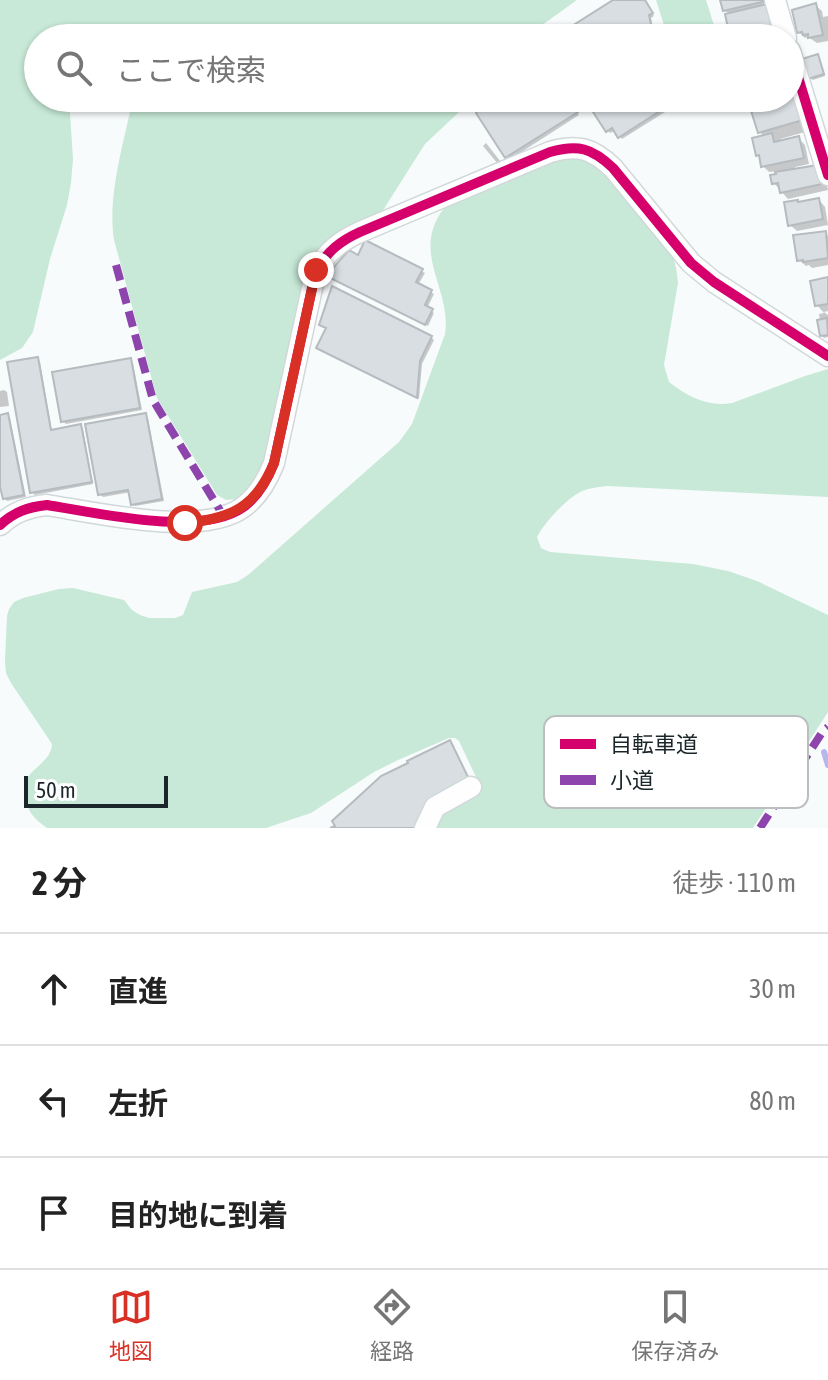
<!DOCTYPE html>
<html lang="ja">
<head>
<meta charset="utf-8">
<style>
	:root { --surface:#fff; --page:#f6f6f6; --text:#222; --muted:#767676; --line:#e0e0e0; --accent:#d93025 }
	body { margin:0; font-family:"Asap Condensed","Noto Sans JP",sans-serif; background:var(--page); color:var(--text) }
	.scale { position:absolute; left:24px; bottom:20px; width:144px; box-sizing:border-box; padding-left:8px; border:4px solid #1b262a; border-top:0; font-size:22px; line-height:28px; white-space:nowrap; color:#1b262a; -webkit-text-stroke:6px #fff; paint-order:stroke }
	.stop { position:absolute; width:24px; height:24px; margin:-18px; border:6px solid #d93025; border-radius:50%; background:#fff }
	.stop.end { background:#d93025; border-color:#fff; box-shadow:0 2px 8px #0008 }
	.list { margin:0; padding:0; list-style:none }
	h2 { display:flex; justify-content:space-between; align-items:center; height:104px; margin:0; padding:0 32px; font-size:34px }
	h2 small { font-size:26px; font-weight:400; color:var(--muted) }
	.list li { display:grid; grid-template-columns:52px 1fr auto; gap:24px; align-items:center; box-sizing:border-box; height:112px; padding:0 32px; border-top:2px solid var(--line) }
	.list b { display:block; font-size:30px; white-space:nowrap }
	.list em { font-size:26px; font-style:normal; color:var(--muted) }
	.icon { flex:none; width:44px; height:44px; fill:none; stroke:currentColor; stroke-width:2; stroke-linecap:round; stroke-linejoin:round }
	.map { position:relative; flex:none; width:828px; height:828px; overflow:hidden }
	.search { position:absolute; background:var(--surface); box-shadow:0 2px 6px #0004; left:24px; right:24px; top:24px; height:88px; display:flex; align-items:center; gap:20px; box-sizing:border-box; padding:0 28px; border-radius:44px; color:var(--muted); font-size:30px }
	.sheet { height:440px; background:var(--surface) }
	nav { display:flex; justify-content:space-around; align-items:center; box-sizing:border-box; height:112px; border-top:2px solid var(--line); background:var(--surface); font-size:22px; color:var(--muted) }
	nav a { display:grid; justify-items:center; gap:4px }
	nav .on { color:var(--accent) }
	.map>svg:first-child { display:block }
	.green { fill:#c8e9d7 }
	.shadow { fill:#0003 }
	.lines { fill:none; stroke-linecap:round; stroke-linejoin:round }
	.stream { stroke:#b6b8ed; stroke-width:6 }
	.building { fill:#d9dee2; stroke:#b6bbbf; stroke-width:2 }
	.street-casing { stroke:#d1d8da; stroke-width:23 }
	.street { stroke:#fefeff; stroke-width:20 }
	.quiet { stroke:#8e44ad; stroke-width:8; stroke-dasharray:16 8; stroke-linecap:butt }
	.cycleway-casing { stroke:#fff; stroke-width:15 }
	.cycleway { stroke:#d6006c; stroke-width:10 }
	.route { stroke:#d93025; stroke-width:10 }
	.key { fill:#fff; stroke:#bbbebf; stroke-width:2 }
	.key-label { font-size:22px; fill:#1b262a }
</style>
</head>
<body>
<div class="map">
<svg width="828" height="828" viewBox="0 0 828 828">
	<rect width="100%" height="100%" fill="#f8fbfc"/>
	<!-- green -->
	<path class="green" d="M0 0H577L524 38H38V98H69L73 159 71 183 67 205 50 259 33 332 22 348 0 360Z
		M656 0H706L718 38H668Z
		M133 98H474L425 144 380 215 337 233 321 247 308 266 266 461 250 490 237 499 226 500 217 495 157 398 114 240C107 196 124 142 133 98Z
		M582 157 607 174 669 249C675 260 677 270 678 283L664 365 669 382C688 397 708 407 732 403L805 376 828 369V497L607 486C599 487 590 488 582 491 567 498 544 523 537 537L541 548 550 552 693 564 728 571 757 581 828 615V712L753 828H431L439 811 476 784V777L459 741 455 738H449L398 760 374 772 311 813 266 828H47C35 819 28 813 25 798 18 769 51 767 52 744L11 683 6 673 5 661 7 616 9 609 14 602 23 598 59 589 73 588 124 600 132 610 140 615 149 618H175L183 615 192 592 237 582 248 575 399 442 412 424 445 334C452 288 409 252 445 207L553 160Z"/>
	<!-- shadow -->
	<path class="shadow" d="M617 0H644L654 16 651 18 655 38H557Z
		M723 0H769L778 35 765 38H732L730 15 725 10Z
		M815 5 822 11 823 17 828 16V41L817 43 808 37 805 38 799 32Z
		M817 57 820 59 825 76 813 80 810 78Z
		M790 92 812 130 780 139 781 142 798 138 805 145 809 164 795 167V170L824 173 828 190 788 199 774 183 778 176 777 171 769 172 763 166 761 158 758 155 764 137 760 132 749 98H790Z
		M490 98H568L579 115 509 160 478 113Z
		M587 98H679L681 102 622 139 616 130 610 133 608 131Z
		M486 143 501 162 498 164 483 146Z
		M819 200 825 207 828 225 797 231 790 225 799 204Z
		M825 233 828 236V265L812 268 809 265 806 266 799 260Z
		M366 243 425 273 418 285 434 294 427 308 434 313 428 326 331 278 359 258Z
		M828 279V311L824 312 828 315V337L824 338 822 336 819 314 824 313 817 305Z
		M321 324 431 337 434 340 422 364 419 399 321 350 318 348 327 329Z
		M37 359 40 362 52 432 81 427 83 429 93 484 35 495 32 492Z
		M130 360 133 363 142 410 66 424 63 421Z
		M4 390 7 392 9 406 0 407V391Z
		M7 415 10 418 26 497 7 501 4 498 0 477V417Z
		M146 415 148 418 164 501 135 506 133 504 131 492 103 497 100 494Z"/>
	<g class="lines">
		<!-- stream -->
		<path class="stream" d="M824 752 828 765"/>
	</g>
	<!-- building -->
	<path class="building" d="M613 0H645L653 13 649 15 654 38H553Z
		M720 0H765L766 1 723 11Z
		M816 3 823 35 808 38V34L803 35 802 32 797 33 792 10Z
		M767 4 772 29 758 32 759 38H730L725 14Z
		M818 54 824 74 808 79 802 59Z
		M797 88 803 120 758 133 747 98H790V90Z
		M488 98H569L578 112 505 158 476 113Z
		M584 98H680L618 138 612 128 606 132Z
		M772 133 774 142 799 136 804 158 761 167 759 155 756 156 752 138Z
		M818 165 822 184 780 193 778 183 772 184 770 175 776 174 775 172Z
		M819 198 823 219 788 226 784 202 798 200V202Z
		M826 231 828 258 803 262V260L797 261 793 235Z
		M365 240 423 269 416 282 432 290 425 305 433 309 425 325 326 276 349 250 358 255Z
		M828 277V304L815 306 810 281Z
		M332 286 432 336 420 361 417 398 316 348 326 328 319 325Z
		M827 318 828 335 820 336 817 320Z
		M38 357 51 430 81 424 92 482 30 493 7 362Z
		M131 358 140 408 61 422 52 372Z
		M8 413 24 495 3 499 0 487V415Z
		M146 413 162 499 131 505 128 490 98 495 85 424Z
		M450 740 469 779 416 828H330L335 826 332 821 381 776 408 763 407 761Z"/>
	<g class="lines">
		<!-- street casing -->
		<g class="street-casing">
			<path id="street" d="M775 0 786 38
				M790 51 828 175
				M0 525C14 512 28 507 47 505 97 513 200 537 242 508 258 497 267 481 274 463L316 270C328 251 340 241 360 232L550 152C578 144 592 148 613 168L691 263 714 282 828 356
				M425 828 435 807 471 787"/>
		</g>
		<!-- street -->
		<use href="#street" class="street"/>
		<!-- quiet -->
		<path class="quiet" d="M116 265 153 400 224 517
			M760 828 823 731 828 727"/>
		<!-- cycleway casing -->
		<g class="cycleway-casing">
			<path id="cycleway" d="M790 51 828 175
				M0 525C14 512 28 507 47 505 97 513 200 537 242 508 258 497 267 481 274 463L316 270C328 251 340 241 360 232L550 152C578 144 592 148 613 168L691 263 714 282 828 356"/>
		</g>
		<!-- cycleway -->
		<use href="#cycleway" class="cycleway"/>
	</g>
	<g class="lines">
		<!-- route -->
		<path class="route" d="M185 523C231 519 256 507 274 463L316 270"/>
	</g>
	<!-- legend -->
	<rect x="544" y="716" width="264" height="92" rx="12" class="key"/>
	<rect x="560" y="739" width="36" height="10" fill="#d6006c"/>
	<rect x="560" y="775" width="36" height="10" fill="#8e44ad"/>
	<g class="key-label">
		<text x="610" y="752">自転車道</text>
		<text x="610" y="788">小道</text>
	</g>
</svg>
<div class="scale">50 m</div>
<div class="stop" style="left:185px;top:523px"></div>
<div class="stop end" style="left:316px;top:270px"></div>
<div class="search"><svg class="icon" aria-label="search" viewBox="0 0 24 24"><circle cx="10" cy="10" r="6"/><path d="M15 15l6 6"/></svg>ここで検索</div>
</div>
<section class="sheet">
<h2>2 分<small>徒歩 · 110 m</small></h2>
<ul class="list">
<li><svg class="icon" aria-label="ahead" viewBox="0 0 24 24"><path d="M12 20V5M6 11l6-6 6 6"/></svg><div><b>直進</b></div><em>30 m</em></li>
<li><svg class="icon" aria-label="left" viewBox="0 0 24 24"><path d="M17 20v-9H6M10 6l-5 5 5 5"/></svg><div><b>左折</b></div><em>80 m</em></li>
<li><svg class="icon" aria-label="arrive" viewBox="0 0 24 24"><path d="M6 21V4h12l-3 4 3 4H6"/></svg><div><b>目的地に到着</b></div></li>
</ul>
</section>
<nav>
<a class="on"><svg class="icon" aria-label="map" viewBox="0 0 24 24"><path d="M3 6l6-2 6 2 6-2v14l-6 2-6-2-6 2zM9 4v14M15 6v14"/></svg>地図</a>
<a><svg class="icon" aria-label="directions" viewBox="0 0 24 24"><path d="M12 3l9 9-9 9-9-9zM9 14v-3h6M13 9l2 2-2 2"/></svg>経路</a>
<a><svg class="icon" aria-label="saved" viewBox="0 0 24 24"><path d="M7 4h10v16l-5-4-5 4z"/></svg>保存済み</a>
</nav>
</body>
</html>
